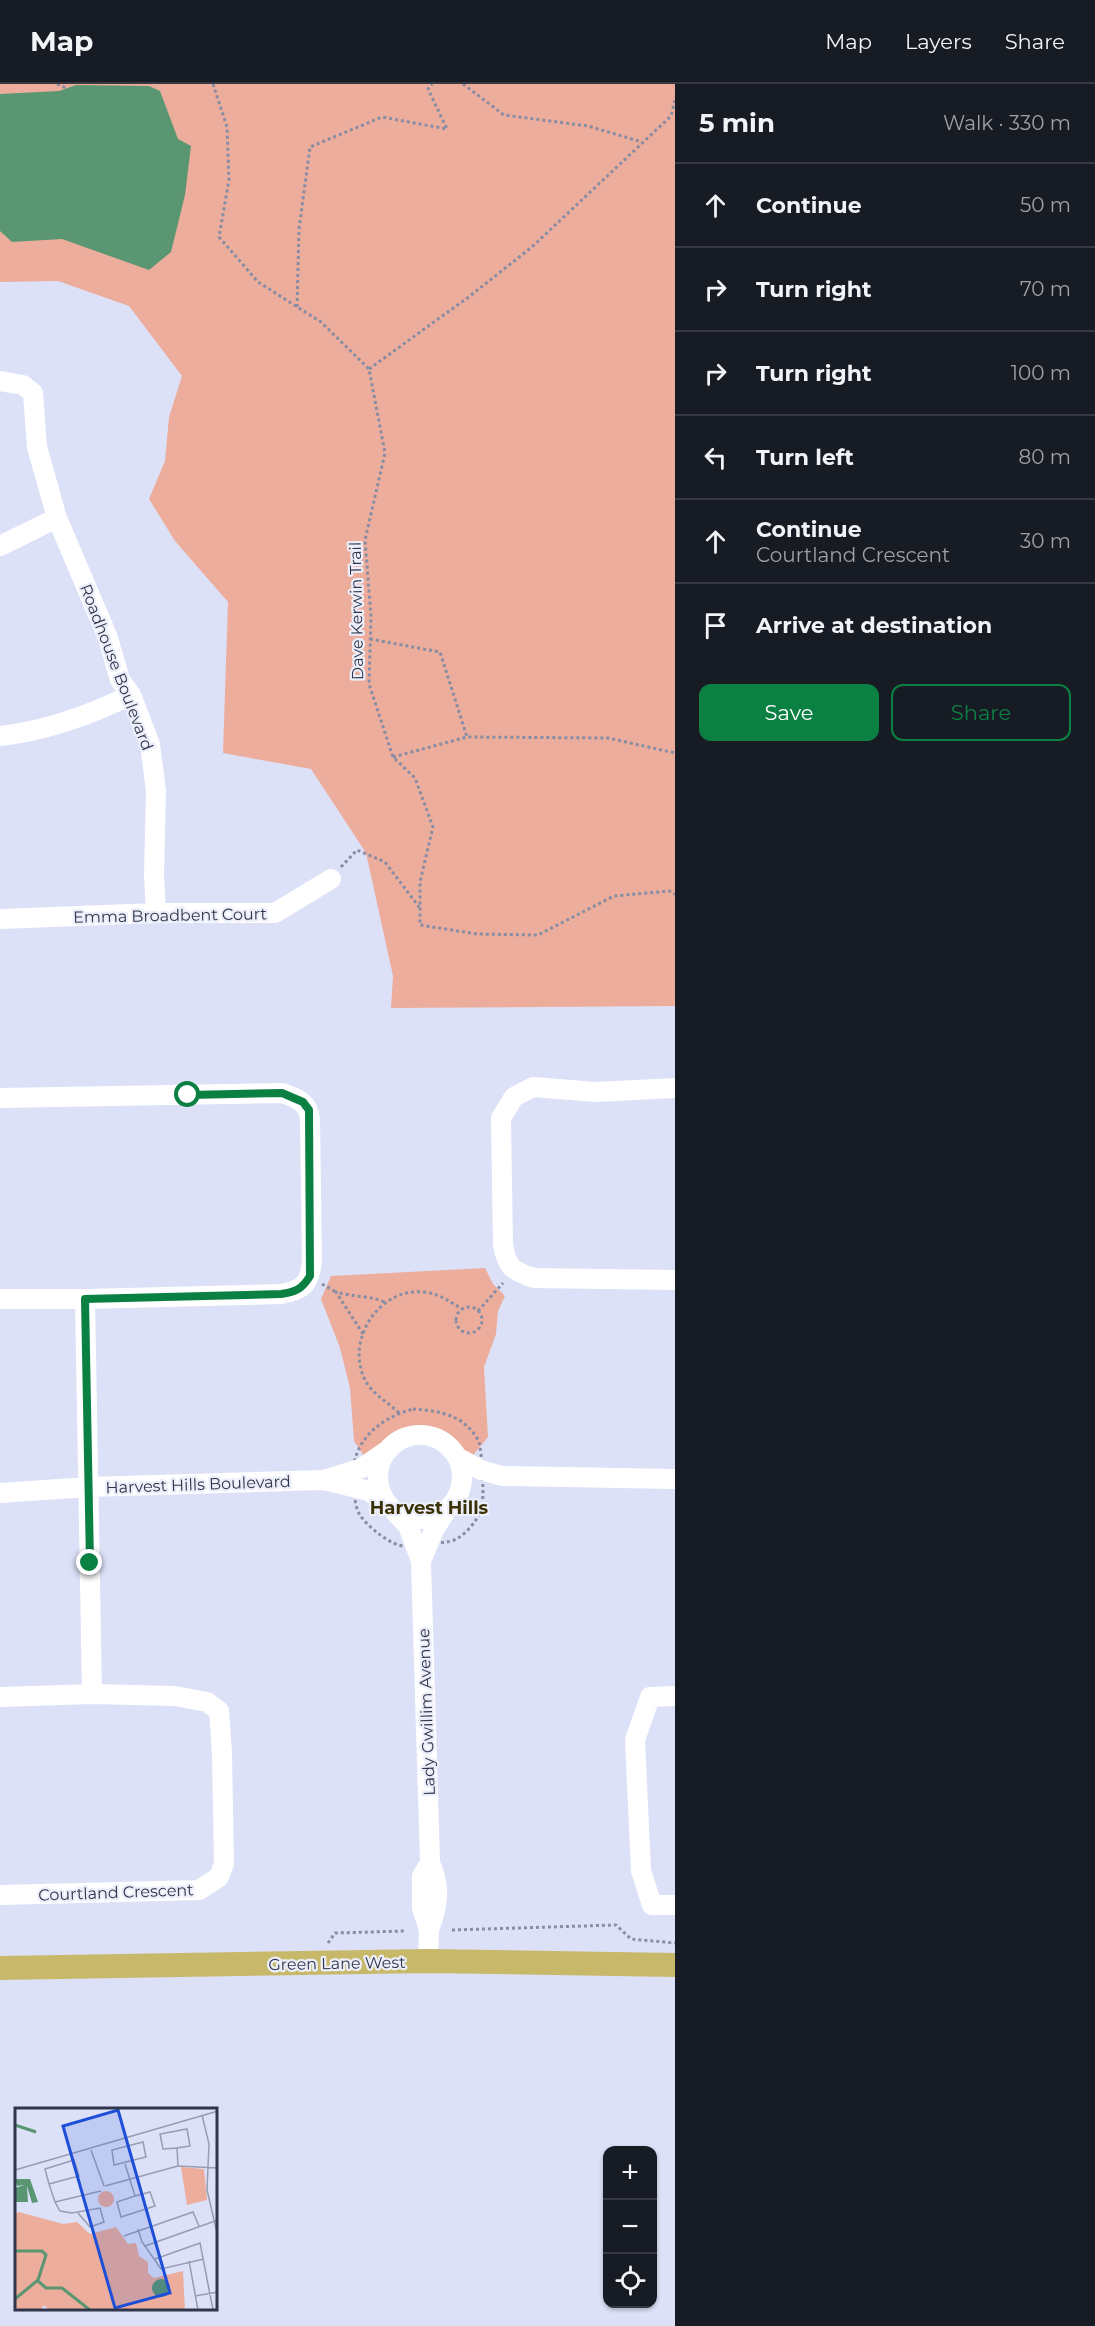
<!DOCTYPE html>
<html lang="en">
<head>
<meta charset="utf-8">
<style>
	:root { --surface:#171b24; --page:#242831; --text:#f1f3f6; --muted:#9ea1a6; --line:#363941; --accent:#0b8043 }
	body { margin:0; font-family:Montserrat,sans-serif; background:var(--page); color:var(--text) }
	.controls { position:absolute; right:18px; bottom:18px; display:grid; overflow:hidden; border-radius:12px; box-shadow:0 2px 4px #0004 }
	.controls button { width:54px; height:54px; display:grid; place-items:center; padding:0; border:0; border-bottom:2px solid var(--line); background:var(--surface); color:var(--text); font:30px sans-serif }
	.stop { position:absolute; width:18px; height:18px; margin:-14px; border:4px solid #0b8043; border-radius:50%; background:#fff }
	.stop.end { background:#0b8043; border-color:#fff; box-shadow:0 2px 6px #0008 }
	.list { margin:0; padding:0; list-style:none }
	h2 { display:flex; justify-content:space-between; align-items:center; height:78px; margin:0; padding:0 24px; font-size:26px }
	h2 small { font-size:20px; font-weight:400; color:var(--muted) }
	.list li { display:grid; grid-template-columns:39px 1fr auto; gap:18px; align-items:center; box-sizing:border-box; height:84px; padding:0 24px; border-top:2px solid var(--line) }
	.list b { display:block; font-size:22px; white-space:nowrap }
	.list p { margin:0; font-size:20px; white-space:nowrap; color:var(--muted) }
	.list em { font-size:20px; font-style:normal; color:var(--muted) }
	.actions { display:flex; gap:12px; padding:18px 24px }
	.actions a { flex:1; padding:14px 0; border:2px solid var(--accent); border-radius:12px; text-align:center; font-size:21px; color:var(--accent) }
	.actions .main { background:var(--accent); color:#fff }
	.icon { flex:none; width:33px; height:33px; fill:none; stroke:currentColor; stroke-width:2; stroke-linecap:round; stroke-linejoin:round }
	.map { position:relative; flex:none; width:675px; height:2242px; overflow:hidden }
	header { display:flex; align-items:center; gap:36px; box-sizing:border-box; height:84px; padding:0 30px; background:var(--surface); border-bottom:2px solid var(--line) }
	header strong { font-size:28px }
	nav { display:flex; gap:33px; margin-inline-start:auto; font-size:21px }
	main { display:flex }
	aside { flex:1; background:var(--surface) }
	.map>svg:first-child { display:block }
	.green { fill:#edad9c }
	.water { fill:#599671 }
	.lines { fill:none; stroke-linecap:round; stroke-linejoin:round }
	.path { stroke:#888da3; stroke-width:3; stroke-dasharray:3 3; stroke-linecap:butt }
	.minor { stroke:#fff; stroke-width:20 }
	.major { stroke:#c8b96a; stroke-width:24 }
	.route { stroke:#0b8043; stroke-width:8 }
	.labels { text-anchor:middle; stroke-width:4.5; stroke-linejoin:round; paint-order:stroke }
	.street-label { font-size:16px; fill:#30354b; stroke:#eceffa }
	.neighbourhood-label { font-size:18px; font-weight:bold; fill:#3b3106; stroke:#eceffa }
	.inset-river { fill:none; stroke:#599671; stroke-width:3 }
	.inset-road { fill:none; stroke:#979cb3; stroke-width:1.5 }
	.view { fill:#1d4ed8; fill-opacity:0.15; stroke:#1d4ed8; stroke-width:3 }
	.inset-edge { fill:none; stroke:#30354b; stroke-width:3 }
</style>
</head>
<body>
<header>
<strong>Map</strong>
<nav><a>Map</a><a>Layers</a><a>Share</a></nav>
</header>
<main>
<div class="map">
<svg width="675" height="2242" viewBox="0 0 675 2242">
	<rect width="100%" height="100%" fill="#dce1f8"/>
	<!-- green -->
	<path class="green" d="M0 0H675V922L391 924 393 892 366 769 311 685 223 669 228 518 175 457 149 415 165 377 169 333 182 292 129 222 58 197 0 198Z
		M485 1184 493 1200 505 1212 498 1227 496 1250 484 1283 488 1353 470 1375C429 1333 408 1339 364 1372L354 1357 350 1304 340 1264 321 1215 331 1192Z"/>
	<!-- water -->
	<path class="water" d="M76 1 149 2 160 7 178 55 191 62 185 111 171 168 149 186 62 155 12 158 0 147V10L59 7Z"/>
	<g class="lines">
		<!-- path -->
		<path class="path" d="M57 0 66 4
			M213 0 227 43 229 96 219 153 258 198 321 238 369 285 385 369 365 456 371 533 369 600 393 673 415 694 433 743 420 798V841L477 850 538 851 614 812 669 807 675 810
			M463 0 504 31 588 42 642 58
			M297 223 299 145 310 63 382 33 447 45 428 5 432 0
			M369 285 470 212 533 162 671 32 675 16
			M370 555 440 568 467 653
			M393 673 467 653 608 654 675 669
			M341 783 357 766 385 778 419 823
			M322 1200 336 1208
			M456 1236a13 13 0 1 1 26 0a13 13 0 1 1-26 0Z
			M478 1227 503 1199
			M363 1250 336 1208C351 1213 376 1212 386 1219
			M413 1325C432 1326 454 1329 468 1343 472 1347 477 1353 479 1358 482 1368 485 1419 481 1427 477 1436 467 1449 458 1454 447 1461 430 1458 417 1459 413 1460 408 1462 404 1462 391 1462 366 1441 360 1431 356 1425 355 1416 354 1409 346 1364 373 1336 413 1325Z
			M399 1329C389 1319 377 1313 368 1301 342 1261 377 1203 424 1208 440 1210 449 1217 462 1225
			M452 1846 616 1841 631 1855 675 1859
			M328 1859 335 1849 404 1847"/>
		<!-- minor -->
		<path class="minor" d="M0 297 23 301 33 309 37 363 57 434 108 554 120 596 131 611 150 660 156 707 154 792 156 829
			M0 462 57 434
			M0 652C46 647 90 631 131 611
			M0 835 156 829H275L331 795
			M675 1004 596 1008 533 1003 514 1013 501 1034 503 1161C507 1183 512 1187 534 1194L675 1196
			M0 1014 282 1009C297 1014 308 1018 310 1035L312 1178C309 1201 303 1206 281 1210L85 1215H0
			M85 1215 92 1610
			M378 1393a42 42 0 1 1 84 0a42 42 0 1 1-84 0Z
			M457 1373 481 1386 502 1392 675 1395
			M324 1396 369 1407 385 1418
			M0 1409 88 1403 324 1396 362 1384 385 1368
			M395 1428 408 1442 421 1477 430 1779C441 1803 438 1822 429 1846
			M421 1477 434 1446 446 1427
			M675 1612 650 1613 635 1656 641 1787 652 1821H675
			M0 1613 92 1610 175 1612 207 1618 219 1627 222 1669 224 1780 219 1793 199 1806 0 1811
			M428 1877 429 1846 422 1824V1792L430 1779"/>
		<!-- major -->
		<path class="major" d="M0 1884 428 1877 675 1881"/>
	</g>
	<g class="lines">
		<!-- route -->
		<path class="route" d="M90 1479 85 1215 281 1210C296 1208 302 1205 310 1192L309 1026 303 1018 282 1009 188 1011"/>
	</g>
	<g class="labels">
		<!-- street labels -->
		<g class="street-label">
			<text transform="translate(356 527) rotate(-91)" y="6">Dave Kerwin Trail</text>
			<text transform="translate(117 583) rotate(69)" y="6">Roadhouse Boulevard</text>
			<text transform="translate(170 831) rotate(-1)" y="6">Emma Broadbent Court</text>
			<text transform="translate(198 1400) rotate(-2)" y="6">Harvest Hills Boulevard</text>
			<text transform="translate(426 1628) rotate(-92)" y="6">Lady Gwillim Avenue</text>
			<text transform="translate(116 1808) rotate(-2)" y="6">Courtland Crescent</text>
			<text transform="translate(337 1879) rotate(-1)" y="6">Green Lane West</text>
		</g>
		<!-- neighbourhood labels -->
		<g class="neighbourhood-label">
			<text x="429" y="1430">Harvest Hills</text>
		</g>
	</g>
	<!-- overview -->
	<g transform="translate(15 2024)">
		<rect width="202" height="202" fill="#dce1f8"/>
		<path d="M166 59 189 61 192 92 172 97ZM83 91a8 8 0 1 1 16 0a8 8 0 1 1-16 0ZM4 104 48 116 62 114 75 126 101 119 113 136 121 135 124 148 133 154V165L139 170 168 163 170 202H34L29 197 26 202H0V105Z" fill="#edad9c"/>
		<path d="M0 71H15L23 94 17 95 12 78 13 94H0V80L9 77 2 78ZM137 180a9 9 0 1 1 18 0a9 9 0 1 1-18 0Z" fill="#599671"/>
		<path class="inset-river" d="M0 17 21 24M0 143H27L31 147 23 172 0 191M23 173 31 180H47L75 202"/>
		<path class="inset-road" d="M187 7 194 36 192 82 203 129M128 34 131 49 99 57 97 42ZM162 40 148 41 145 26 172 21 175 38 162 40 163 58M76 42 89 78M110 56 120 88 102 94 106 109 140 98 135 84 120 88M0 62 203 3M34 76 64 68 59 52 30 61 34 76 40 94 45 103 57 105 85 100 89 114 75 119 63 105M90 78 163 58 203 60M40 94 86 83M123 121 127 134 146 161 189 151M109 128 178 104 184 118M130 138 203 112M140 151 185 135 198 202M174 153 183 202M180 188 203 184"/>
		<path class="view" d="M103 2 155 185 100 200 48 18Z"/>
		<rect width="202" height="202" class="inset-edge"/>
	</g>
</svg>
<div class="controls">
<button>+</button>
<button>−</button>
<button><svg class="icon" aria-label="locate" viewBox="0 0 24 24"><circle cx="12" cy="12" r="6"/><path d="M12 2v4M12 18v4M2 12h4M18 12h4"/></svg></button>
</div>
<div class="stop" style="left:188px;top:1011px"></div>
<div class="stop end" style="left:90px;top:1479px"></div>
</div>
<aside>
<h2>5 min<small>Walk · 330 m</small></h2>
<ul class="list">
<li><svg class="icon" aria-label="ahead" viewBox="0 0 24 24"><path d="M12 20V5M6 11l6-6 6 6"/></svg><div><b>Continue</b></div><em>50 m</em></li>
<li><svg class="icon" aria-label="right" viewBox="0 0 24 24"><path d="M7 20v-9h11M14 6l5 5-5 5"/></svg><div><b>Turn right</b></div><em>70 m</em></li>
<li><svg class="icon" aria-label="right" viewBox="0 0 24 24"><path d="M7 20v-9h11M14 6l5 5-5 5"/></svg><div><b>Turn right</b></div><em>100 m</em></li>
<li><svg class="icon" aria-label="left" viewBox="0 0 24 24"><path d="M17 20v-9H6M10 6l-5 5 5 5"/></svg><div><b>Turn left</b></div><em>80 m</em></li>
<li><svg class="icon" aria-label="ahead" viewBox="0 0 24 24"><path d="M12 20V5M6 11l6-6 6 6"/></svg><div><b>Continue</b><p>Courtland Crescent</p></div><em>30 m</em></li>
<li><svg class="icon" aria-label="arrive" viewBox="0 0 24 24"><path d="M6 21V4h12l-3 4 3 4H6"/></svg><div><b>Arrive at destination</b></div></li>
</ul>
<div class="actions"><a class="main">Save</a><a>Share</a></div>
</aside>
</main>
</body>
</html>
